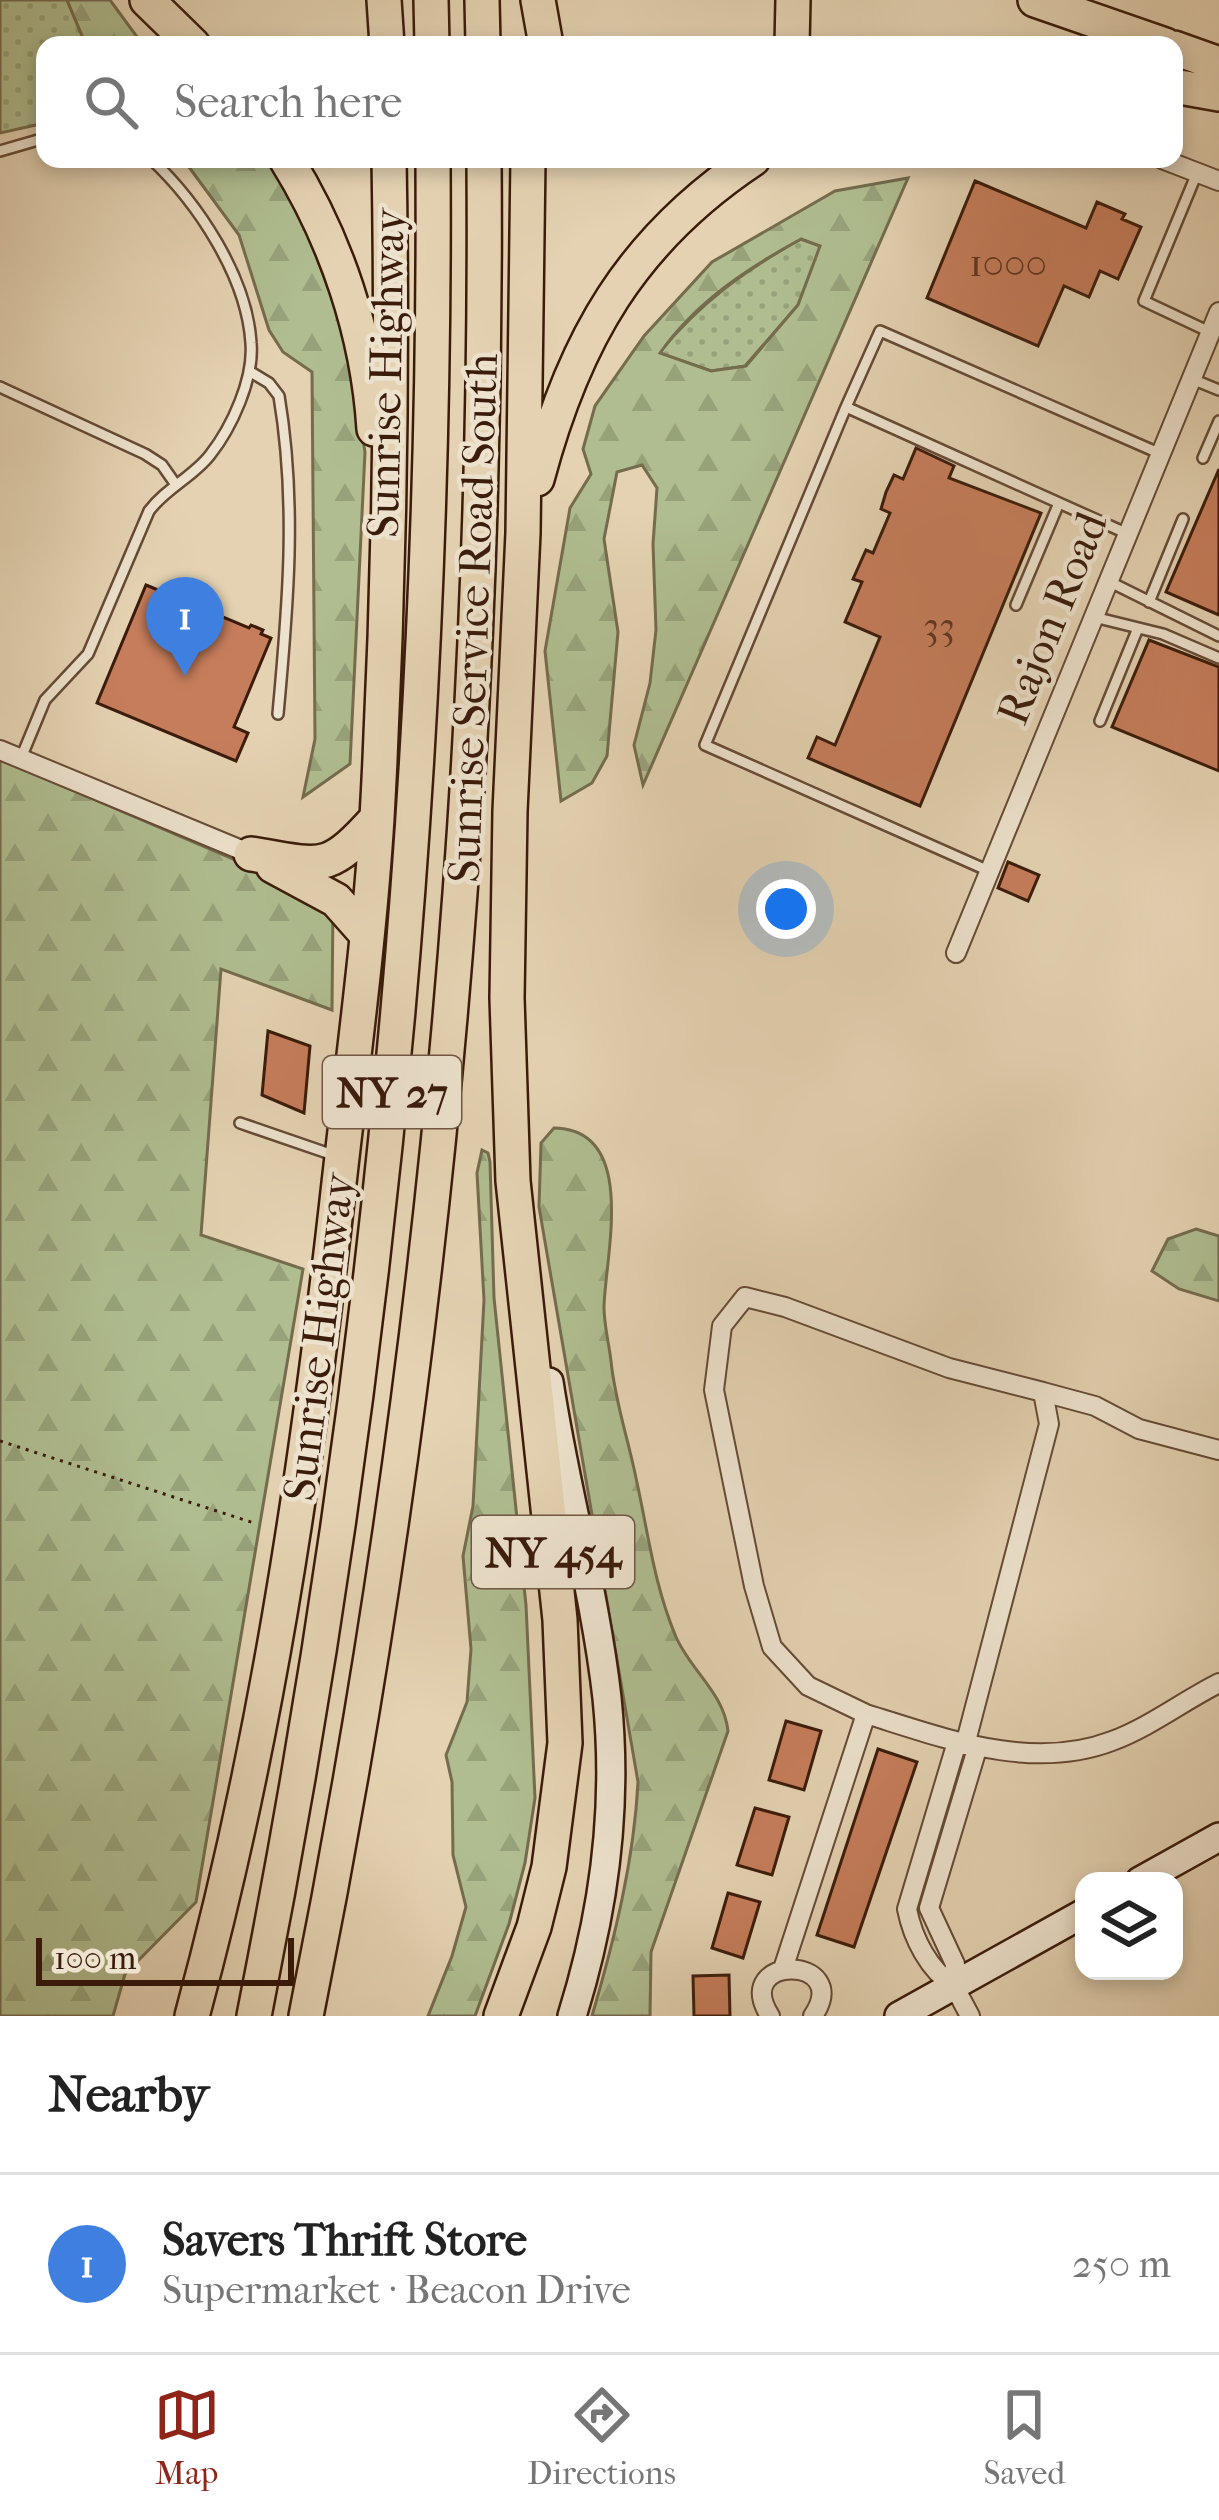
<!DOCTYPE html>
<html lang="en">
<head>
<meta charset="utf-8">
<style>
	:root { --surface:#fff; --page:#f6f6f6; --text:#222; --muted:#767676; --line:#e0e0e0; --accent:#8f2418 }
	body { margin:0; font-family:"IM FELL French Canon",serif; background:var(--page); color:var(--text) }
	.controls { position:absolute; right:36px; bottom:36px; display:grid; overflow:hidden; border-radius:24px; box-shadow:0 6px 18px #0003 }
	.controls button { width:108px; height:108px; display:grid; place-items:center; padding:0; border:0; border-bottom:3px solid var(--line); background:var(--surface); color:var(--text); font:60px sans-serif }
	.scale { position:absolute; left:36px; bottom:30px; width:258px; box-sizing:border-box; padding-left:12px; border:6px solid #3b1c0b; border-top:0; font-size:33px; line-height:42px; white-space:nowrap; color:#3b1c0b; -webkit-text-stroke:9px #ede2cd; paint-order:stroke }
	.you { position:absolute; left:786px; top:909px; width:42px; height:42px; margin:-30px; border:9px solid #fff; border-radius:50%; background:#1a73e8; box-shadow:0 0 0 18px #1a73e833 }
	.badge { display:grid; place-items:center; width:78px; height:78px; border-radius:50%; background:var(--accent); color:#fff; font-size:39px; font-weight:700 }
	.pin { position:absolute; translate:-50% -99px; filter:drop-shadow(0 3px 6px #0008) }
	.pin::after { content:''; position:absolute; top:63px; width:42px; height:36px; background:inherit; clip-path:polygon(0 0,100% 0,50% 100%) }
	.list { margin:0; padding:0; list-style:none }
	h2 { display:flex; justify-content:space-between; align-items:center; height:156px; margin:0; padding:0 48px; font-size:51px }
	h2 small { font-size:39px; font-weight:400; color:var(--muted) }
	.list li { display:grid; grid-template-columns:78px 1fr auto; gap:36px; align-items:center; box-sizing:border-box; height:180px; padding:0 48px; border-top:3px solid var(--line) }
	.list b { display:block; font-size:45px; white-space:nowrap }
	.list p { margin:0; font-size:39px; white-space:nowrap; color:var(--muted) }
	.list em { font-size:39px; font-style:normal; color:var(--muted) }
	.icon { flex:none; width:66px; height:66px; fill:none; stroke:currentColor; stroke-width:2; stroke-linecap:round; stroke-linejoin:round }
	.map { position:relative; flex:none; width:1219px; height:2016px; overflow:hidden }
	.search { position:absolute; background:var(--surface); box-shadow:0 6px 18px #0003; left:36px; right:36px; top:36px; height:132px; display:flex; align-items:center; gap:30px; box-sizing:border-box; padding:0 42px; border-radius:24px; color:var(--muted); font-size:45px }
	.sheet { height:336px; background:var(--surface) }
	nav { display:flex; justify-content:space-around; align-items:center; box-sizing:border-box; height:168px; border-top:3px solid var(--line); background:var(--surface); font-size:33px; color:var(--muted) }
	nav a { display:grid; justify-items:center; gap:6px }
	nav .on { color:var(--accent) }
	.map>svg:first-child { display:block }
	.grass { fill:url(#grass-dots); stroke:#756c4e; stroke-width:3 }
	.forest { fill:url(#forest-firs); stroke:#756c4e; stroke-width:3; fill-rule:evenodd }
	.building { fill:#c67d5b; stroke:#3b1c0b; stroke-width:3 }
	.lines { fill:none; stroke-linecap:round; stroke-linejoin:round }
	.lane-casing { stroke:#654a35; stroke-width:14 }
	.street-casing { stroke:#654a35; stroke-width:22 }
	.secondary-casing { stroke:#3b1c0b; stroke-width:32 }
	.highway-casing { stroke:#3b1c0b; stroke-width:38 }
	.path { stroke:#3b1c0b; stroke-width:3; stroke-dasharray:3 6; stroke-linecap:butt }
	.lane { stroke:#ede2cd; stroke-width:9 }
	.street { stroke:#ede2cd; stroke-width:18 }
	.secondary { stroke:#ede2cd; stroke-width:27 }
	.highway { stroke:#e4d2b2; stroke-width:33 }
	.labels { text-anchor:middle; stroke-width:9; stroke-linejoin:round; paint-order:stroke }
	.number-label { font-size:39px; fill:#5e341f }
	.shield { fill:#ede2cd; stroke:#705745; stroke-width:3 }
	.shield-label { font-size:42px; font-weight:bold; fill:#3b1c0b }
	.street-label { font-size:45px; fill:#3b1c0b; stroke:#ede2cd }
</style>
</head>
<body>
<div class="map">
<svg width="1219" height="2016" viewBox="0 0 1219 2016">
	<defs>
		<pattern id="grass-dots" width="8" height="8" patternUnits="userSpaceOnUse" patternTransform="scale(3)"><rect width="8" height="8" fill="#afbd90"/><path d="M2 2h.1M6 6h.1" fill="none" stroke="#97a27b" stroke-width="1.8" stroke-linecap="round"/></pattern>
		<pattern id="forest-firs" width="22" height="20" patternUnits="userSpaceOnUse" patternTransform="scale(3)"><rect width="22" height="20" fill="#afbd90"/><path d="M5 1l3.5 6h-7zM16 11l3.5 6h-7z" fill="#97a27b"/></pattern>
	</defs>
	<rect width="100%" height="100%" fill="#e4d2b2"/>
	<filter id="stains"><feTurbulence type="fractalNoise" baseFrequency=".00167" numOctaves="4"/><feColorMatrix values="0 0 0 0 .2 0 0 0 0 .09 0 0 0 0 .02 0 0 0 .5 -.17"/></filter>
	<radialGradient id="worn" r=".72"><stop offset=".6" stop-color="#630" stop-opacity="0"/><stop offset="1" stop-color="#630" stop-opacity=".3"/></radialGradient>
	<!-- grass -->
	<path class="grass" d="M0 0H67L86 45H45V123L0 133Z
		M801 239 821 246 798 305 745 366 711 371 659 353C700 303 745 270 801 239Z"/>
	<!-- forest -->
	<path class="forest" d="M67 0H110L143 45H86Z
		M183 159H265L295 200 346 335 365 452 350 764 303 797 315 739 312 372 283 352 269 330 239 235Z
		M908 178 643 785 634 745 650 683 656 630 653 544 657 488 642 465 617 472 604 539 618 632 607 756 592 783 561 801 545 651 570 508 591 474 583 449 595 406 644 336 712 262 835 191ZM801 239 820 246 798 305 746 366 711 371 660 353C696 302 746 269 801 239Z
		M0 759 333 902 332 1010 221 969 201 1235 303 1269 196 1902 125 1974 113 2016H0Z
		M554 1128C639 1129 605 1257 604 1307 604 1325 609 1344 611 1361 615 1402 628 1438 636 1478 648 1532 654 1585 676 1637 691 1671 724 1693 728 1731L651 1952 650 2016H592C614 1941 634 1861 638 1782L539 1207 541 1143Z
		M482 1150 488 1153 490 1162 494 1298 526 1605 535 1798 525 1863 509 1924 475 2016H428L452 1956 466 1907 453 1855 452 1782 446 1755 467 1702 471 1649 463 1556 473 1506 484 1300 477 1173Z
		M1196 1229 1219 1236V1301L1179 1289 1152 1271 1168 1239Z"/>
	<!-- building -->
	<path class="building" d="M975 181 1086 228 1097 202 1125 214 1122 219 1141 227 1118 279 1100 271 1089 297 1064 286 1038 346 927 298Z
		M916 448 954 466 949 478 1041 513 920 806 808 758 817 737 835 745 880 637 845 622 862 582 853 579 866 550 873 553 890 513 881 509 886 492 894 475 903 479Z
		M1219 469V615L1166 592Z
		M146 585 249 628 251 625 263 630 261 634 271 638 234 727 248 733 236 761 97 703Z
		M1149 640 1219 667V771L1112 727Z
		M1008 862 1039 875 1028 901 998 888Z
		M268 1031 310 1046 304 1113 262 1095Z
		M786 1721 821 1731 804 1790 769 1780Z
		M878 1749 917 1762 854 1947 817 1935Z
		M755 1808 789 1817 772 1875 737 1865Z
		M728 1893 760 1902 743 1958 712 1948Z
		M729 1975 730 2016H694L693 1976Z"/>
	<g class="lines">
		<!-- lane casing -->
		<g class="lane-casing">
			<path id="lane" d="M0 151 45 138
				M1197 173 1144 301 1214 334
				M249 371 269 383 279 396C297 503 288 606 278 714
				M1192 379 1219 390
				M0 387 145 454 162 465 176 485
				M846 407 705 745 989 871
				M1203 458 1219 421
				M1128 534 846 407 880 331 1161 454
				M1108 581 1219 636
				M1149 602 1183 519
				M1016 605 1059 503
				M1094 617 1163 634 1219 658
				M1100 721 1138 628
				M21 758 45 700 88 654 149 511C166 488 193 477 210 455 232 427 254 379 251 343 247 277 198 203 151 159
				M240 1123 336 1156"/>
		</g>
		<!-- street casing -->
		<g class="street-casing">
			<path id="street" d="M1162 159 1219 181
				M0 750 251 854
				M956 953 1219 312
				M1043 1392 1095 1406 1139 1429 1219 1450
				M866 1714 808 1686 772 1647 754 1586 714 1390 722 1326 745 1297 785 1307 949 1368 1043 1392 1049 1424 965 1745
				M783 1969 866 1714C944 1738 1031 1772 1112 1741 1150 1727 1183 1701 1219 1683
				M954 1986C929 1970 913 1939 907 1909L957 1742
				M770 2016C730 1953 854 1955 813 2016
				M970 2016 954 1986 955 1964 929 1908 977 1749"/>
		</g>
		<!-- secondary casing -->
		<g class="secondary-casing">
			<path id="secondary" d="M549 1382C565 1488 595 1592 607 1698 618 1805 604 1914 572 2016
				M1140 1881 1219 1837
				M899 2016 1084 1913"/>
		</g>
		<!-- highway casing -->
		<g class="highway-casing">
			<path id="highway" d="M147 0 193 45
				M384 0 387 45
				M431 0 432 45
				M482 0 483 45
				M538 0 546 45
				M1035 0 1165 45
				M792 45 793 0
				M1174 48 1219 64
				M1174 86 1219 94
				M286 159C336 239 368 334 374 429
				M537 479C574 340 631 240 753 159
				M251 854C322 865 326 875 377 818
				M273 866 336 900 367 935
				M192 2016C265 1749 306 1476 337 1201 351 1074 369 946 377 818 389 598 393 379 389 159
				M254 2016C375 1404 437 783 433 159
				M306 2016C429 1405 489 782 484 159
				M501 2016 534 1927 549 1867 565 1743 560 1620 513 1181 507 998 510 811 523 533 528 159"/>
		</g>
		<!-- path -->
		<path class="path" d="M0 1441 254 1523"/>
		<!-- lane -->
		<use href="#lane" class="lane"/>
		<!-- street -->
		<use href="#street" class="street"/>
		<!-- secondary -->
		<use href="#secondary" class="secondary"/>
		<!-- highway -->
		<use href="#highway" class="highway"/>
	</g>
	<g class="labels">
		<!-- number labels -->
		<g class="number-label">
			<text x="1008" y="276">1000</text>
			<text x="939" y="639">33</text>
		</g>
		<!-- shield labels -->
		<g class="shield">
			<rect x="323" y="1056" width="138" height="72" rx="9"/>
			<rect x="472" y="1516" width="162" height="72" rx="9"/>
		</g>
		<g class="shield-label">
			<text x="392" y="1107">NY 27</text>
			<text x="553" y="1567">NY 454</text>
		</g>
		<!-- street labels -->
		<g class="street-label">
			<text transform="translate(385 373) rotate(-89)" y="16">Sunrise Highway</text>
			<text transform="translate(472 618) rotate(-88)" y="16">Sunrise Service Road South</text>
			<text transform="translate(1051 618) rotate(-68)" y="16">Rajon Road</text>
			<text transform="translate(318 1337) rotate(-83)" y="16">Sunrise Highway</text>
		</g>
	</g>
	<rect width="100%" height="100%" filter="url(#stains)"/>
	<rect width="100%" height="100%" fill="url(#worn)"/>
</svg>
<div class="controls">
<button><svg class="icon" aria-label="layers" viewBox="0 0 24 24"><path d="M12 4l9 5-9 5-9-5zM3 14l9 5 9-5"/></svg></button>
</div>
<div class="scale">100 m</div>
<div class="you"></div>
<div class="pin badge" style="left:185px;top:676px;background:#3f7fe0">1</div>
<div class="search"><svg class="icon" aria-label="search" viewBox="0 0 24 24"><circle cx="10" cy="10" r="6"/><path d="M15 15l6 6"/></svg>Search here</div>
</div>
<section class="sheet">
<h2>Nearby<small></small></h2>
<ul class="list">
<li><span class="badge" style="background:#3f7fe0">1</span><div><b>Savers Thrift Store</b><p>Supermarket · Beacon Drive</p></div><em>250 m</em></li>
</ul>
</section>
<nav>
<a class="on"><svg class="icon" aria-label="map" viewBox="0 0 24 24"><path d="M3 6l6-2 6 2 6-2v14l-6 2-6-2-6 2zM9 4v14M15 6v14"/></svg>Map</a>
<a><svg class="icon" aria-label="directions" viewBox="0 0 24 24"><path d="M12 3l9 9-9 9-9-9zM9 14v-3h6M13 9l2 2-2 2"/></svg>Directions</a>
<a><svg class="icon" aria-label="saved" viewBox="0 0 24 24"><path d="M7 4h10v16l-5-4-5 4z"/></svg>Saved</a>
</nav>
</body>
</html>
